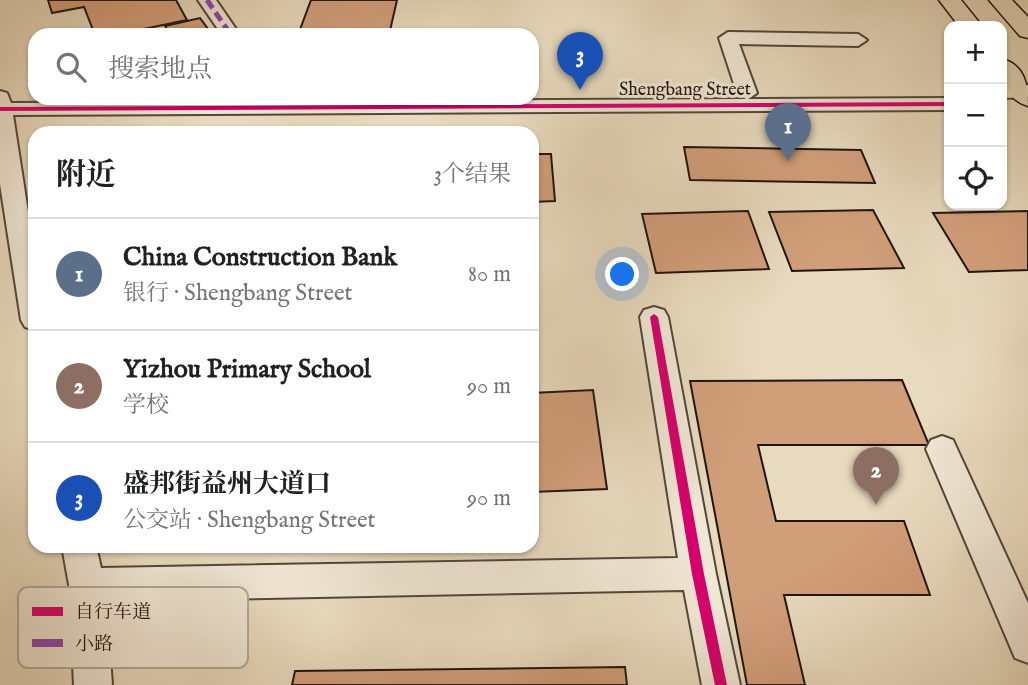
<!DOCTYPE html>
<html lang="zh">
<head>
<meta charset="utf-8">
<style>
	:root { --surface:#fff; --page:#f2f2f2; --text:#202124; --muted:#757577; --line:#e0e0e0; --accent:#2563eb }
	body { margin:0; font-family:"IM FELL English","Noto Serif SC",serif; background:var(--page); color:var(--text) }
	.controls { position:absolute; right:21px; top:21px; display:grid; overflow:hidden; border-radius:14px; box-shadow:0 2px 5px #0004 }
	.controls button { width:63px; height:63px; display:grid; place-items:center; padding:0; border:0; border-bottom:2px solid var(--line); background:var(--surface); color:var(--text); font:35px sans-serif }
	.you { position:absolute; left:623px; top:275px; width:24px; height:24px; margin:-18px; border:5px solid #fff; border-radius:50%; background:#1a73e8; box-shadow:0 0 0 10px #1a73e833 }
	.badge { display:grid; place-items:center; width:46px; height:46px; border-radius:50%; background:var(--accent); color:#fff; font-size:23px; font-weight:700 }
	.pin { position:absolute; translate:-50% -58px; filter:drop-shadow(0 2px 4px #0008) }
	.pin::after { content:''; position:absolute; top:37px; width:24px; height:21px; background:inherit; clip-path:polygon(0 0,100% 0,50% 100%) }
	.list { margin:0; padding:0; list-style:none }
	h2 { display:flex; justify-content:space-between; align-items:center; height:91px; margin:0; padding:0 28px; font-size:30px }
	h2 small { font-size:23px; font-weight:400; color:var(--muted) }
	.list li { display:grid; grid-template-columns:46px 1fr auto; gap:21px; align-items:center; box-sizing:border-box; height:112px; padding:0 28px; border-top:2px solid var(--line) }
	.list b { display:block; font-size:26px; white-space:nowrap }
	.list p { margin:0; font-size:23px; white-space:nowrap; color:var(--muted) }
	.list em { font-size:23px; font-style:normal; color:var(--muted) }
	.icon { flex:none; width:38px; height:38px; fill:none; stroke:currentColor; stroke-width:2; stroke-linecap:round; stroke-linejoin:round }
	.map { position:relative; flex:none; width:1028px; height:685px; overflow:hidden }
	.search { position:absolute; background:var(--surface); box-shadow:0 2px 5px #0004; left:28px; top:28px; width:511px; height:77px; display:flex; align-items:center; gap:18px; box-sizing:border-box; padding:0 24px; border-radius:21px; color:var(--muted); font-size:26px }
	.panel { position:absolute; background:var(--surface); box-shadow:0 2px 5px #0004; left:28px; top:126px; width:511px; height:427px; border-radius:21px }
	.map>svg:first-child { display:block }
	.building { fill:#d19e7a; stroke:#20140f; stroke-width:2 }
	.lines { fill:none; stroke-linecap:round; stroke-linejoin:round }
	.minor-casing { stroke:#52463b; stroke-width:4 }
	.major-casing { stroke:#20140f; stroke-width:3 }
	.minor { fill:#f0e7d5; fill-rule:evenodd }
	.major { fill:#e8dabe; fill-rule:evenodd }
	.quiet { stroke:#8e44ad; stroke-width:5; stroke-dasharray:10 5; stroke-linecap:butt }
	.cycleway-casing { stroke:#f0e7d5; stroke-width:4 }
	.cycleway { fill:#d6006c; fill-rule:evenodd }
	.labels { text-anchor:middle; stroke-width:6; stroke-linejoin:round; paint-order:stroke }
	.far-street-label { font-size:18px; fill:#20140f; stroke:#f0e7d5 }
	.key { fill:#f0e7d5; stroke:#b2a89a; stroke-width:2 }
	.key-label { font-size:19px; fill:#20140f }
</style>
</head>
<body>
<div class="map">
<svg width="1028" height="685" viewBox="0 0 1028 685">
	<rect width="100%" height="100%" fill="#e8dabe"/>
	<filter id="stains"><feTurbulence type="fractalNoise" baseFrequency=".00286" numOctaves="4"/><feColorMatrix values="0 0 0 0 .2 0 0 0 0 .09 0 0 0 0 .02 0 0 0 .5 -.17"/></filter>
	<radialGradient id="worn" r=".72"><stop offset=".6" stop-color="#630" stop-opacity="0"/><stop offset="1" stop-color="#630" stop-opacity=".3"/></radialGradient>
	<!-- building -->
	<path class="building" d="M48 0H176L187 20 115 35H95L84 7 52 13Z
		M311 0H397L389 35H298Z
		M200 18 208 29 171 35 165 26Z
		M684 147 861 150 875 183 690 180Z
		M532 154H551L555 201 532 202Z
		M873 210 904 268 792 271 769 212Z
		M748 211 769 269 656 273 642 214Z
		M1028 211V270L969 272 933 213Z
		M902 380 929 445H758L776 521H904L930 595H784L805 685H747L690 381Z
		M593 390 607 489 532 492V393Z
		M625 667 627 685H292L295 671Z"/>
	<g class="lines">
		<!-- minor casing -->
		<g class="minor-casing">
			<path id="minor" d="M198 0H216L240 35H222Z
				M728 32 858 34 867 40 858 46 739 44 757 93 748 99 949 98V110L13 115 35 257V330L25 327 21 320 0 184V91L7 93 11 103 746 99 737 93 719 38Z
				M1028 85V97L1002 98V86Z
				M654 307 664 310 668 317 716 574 740 685H702L684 590 106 601 112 685H74L69 585 62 546H96L101 568 678 558 640 317 644 310Z
				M942 436 953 440 1028 603V663L1015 658 926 449 931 440Z"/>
		</g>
		<!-- major casing -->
		<g class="major-casing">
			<path id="major" d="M939 0H961L982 26H959Z
				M989 0H1012L1028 17V38L1020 36Z
				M1002 59C1025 65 1028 85 1028 106 1006 100 1001 78 1002 59Z"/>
		</g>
		<!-- minor -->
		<use href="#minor" class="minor"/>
		<!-- major -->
		<use href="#major" class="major"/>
		<!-- quiet -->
		<path class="quiet" d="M207 0 231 35"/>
		<!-- cycleway casing -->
		<g class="cycleway-casing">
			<path id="cycleway" d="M949 102V106L0 111V107Z
				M654 314 658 317 704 574 727 685H715L692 574 650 317Z"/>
		</g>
		<!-- cycleway -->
		<use href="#cycleway" class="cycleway"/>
	</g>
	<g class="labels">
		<!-- far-street labels -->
		<g class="far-street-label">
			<text x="685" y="95">Shengbang Street</text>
		</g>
	</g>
	<!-- legend -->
	<rect x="18" y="587" width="230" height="81" rx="10" class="key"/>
	<rect x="32" y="607" width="31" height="9" fill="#d6006c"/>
	<rect x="32" y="639" width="31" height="8" fill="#8e44ad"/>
	<g class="key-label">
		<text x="75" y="618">自行车道</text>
		<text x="75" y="650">小路</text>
	</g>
	<rect width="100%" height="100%" filter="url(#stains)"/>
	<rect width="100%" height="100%" fill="url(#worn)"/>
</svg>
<div class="controls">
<button>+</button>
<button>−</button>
<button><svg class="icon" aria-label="locate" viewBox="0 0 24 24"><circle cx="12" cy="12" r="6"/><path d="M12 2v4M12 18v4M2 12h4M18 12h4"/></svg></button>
</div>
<div class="you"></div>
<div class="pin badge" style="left:788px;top:161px;background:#5c6f8a">1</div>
<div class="pin badge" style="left:876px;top:505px;background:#8d6e63">2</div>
<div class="pin badge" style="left:580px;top:90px;background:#1a4fb4">3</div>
<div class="search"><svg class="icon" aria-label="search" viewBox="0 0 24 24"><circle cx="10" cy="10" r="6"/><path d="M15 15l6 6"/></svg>搜索地点</div>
<section class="panel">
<h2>附近<small>3个结果</small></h2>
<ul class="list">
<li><span class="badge" style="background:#5c6f8a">1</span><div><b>China Construction Bank</b><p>银行 · Shengbang Street</p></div><em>80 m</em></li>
<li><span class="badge" style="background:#8d6e63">2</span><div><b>Yizhou Primary School</b><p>学校</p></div><em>90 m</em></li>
<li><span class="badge" style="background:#1a4fb4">3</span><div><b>盛邦街益州大道口</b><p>公交站 · Shengbang Street</p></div><em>90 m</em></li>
</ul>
</section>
</div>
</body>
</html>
